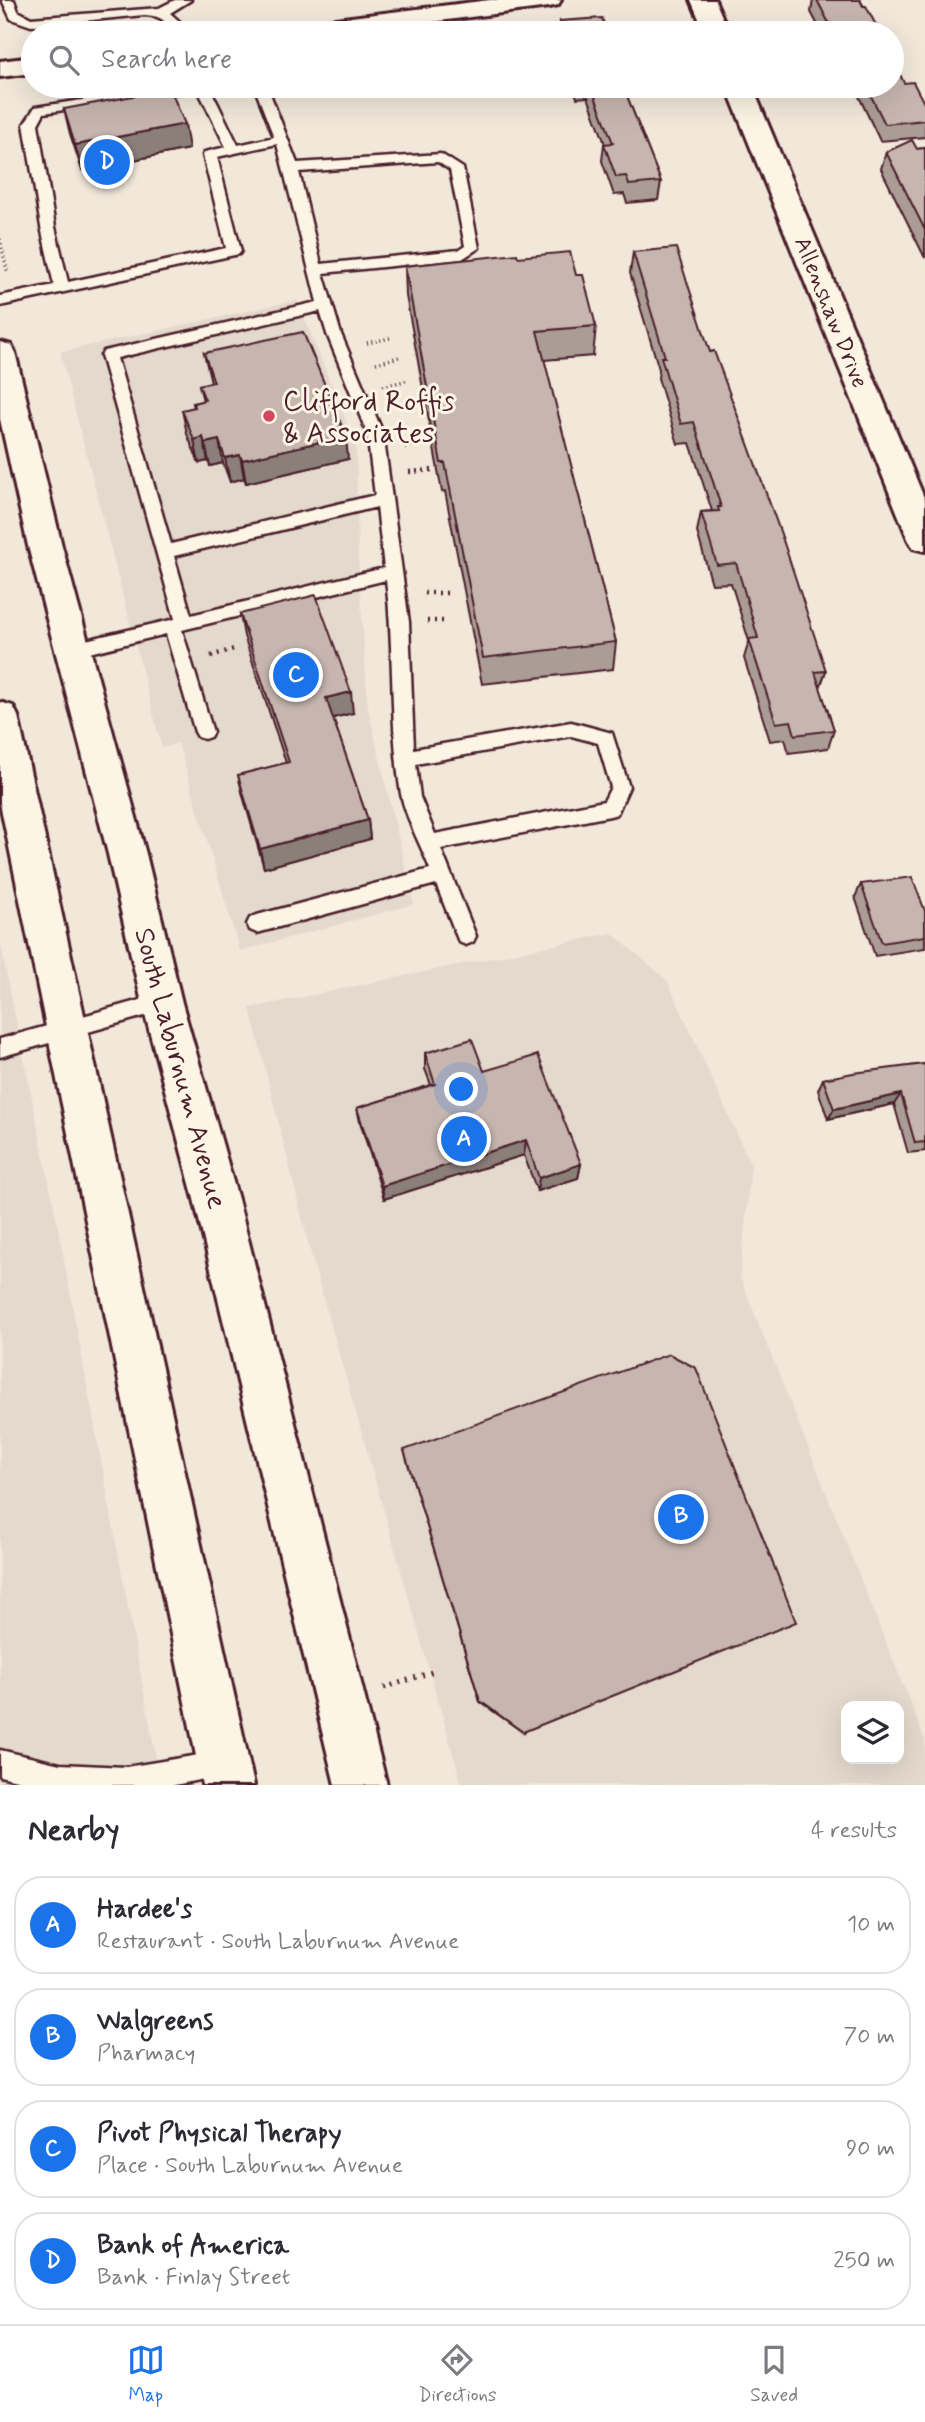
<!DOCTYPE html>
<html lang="en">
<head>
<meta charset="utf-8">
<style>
	:root { --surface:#fff; --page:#f2f2f3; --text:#2b2b33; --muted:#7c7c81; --line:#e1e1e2; --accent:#1a73e8 }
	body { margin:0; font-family:Mynerve,sans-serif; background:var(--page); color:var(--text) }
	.controls { position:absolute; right:21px; bottom:21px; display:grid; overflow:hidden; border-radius:14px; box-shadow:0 7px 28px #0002 }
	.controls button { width:63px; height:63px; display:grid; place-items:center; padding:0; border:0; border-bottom:2px solid var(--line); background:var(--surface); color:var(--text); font:35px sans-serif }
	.you { position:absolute; left:462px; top:1090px; width:24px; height:24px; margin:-18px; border:5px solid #fff; border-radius:50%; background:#1a73e8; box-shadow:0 0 0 10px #1a73e833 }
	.badge { display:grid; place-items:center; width:46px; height:46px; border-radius:50%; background:var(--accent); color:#fff; font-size:23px; font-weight:700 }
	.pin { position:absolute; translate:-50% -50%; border:4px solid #fff; box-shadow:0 2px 7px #0006 }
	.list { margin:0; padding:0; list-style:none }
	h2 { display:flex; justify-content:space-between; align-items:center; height:91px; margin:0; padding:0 28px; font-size:30px }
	h2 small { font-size:23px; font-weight:400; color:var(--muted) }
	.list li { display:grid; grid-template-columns:46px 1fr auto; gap:21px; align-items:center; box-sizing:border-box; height:98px; margin:0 14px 14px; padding:0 14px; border:2px solid var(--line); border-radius:28px }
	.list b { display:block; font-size:26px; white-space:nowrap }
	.list p { margin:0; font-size:23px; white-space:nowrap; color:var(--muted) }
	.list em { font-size:23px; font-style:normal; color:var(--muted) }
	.icon { flex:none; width:38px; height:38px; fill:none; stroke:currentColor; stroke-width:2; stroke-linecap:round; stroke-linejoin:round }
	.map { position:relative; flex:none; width:925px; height:1785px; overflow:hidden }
	.search { position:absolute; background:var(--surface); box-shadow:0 7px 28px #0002; left:21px; right:21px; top:21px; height:77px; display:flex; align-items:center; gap:18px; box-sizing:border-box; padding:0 24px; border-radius:38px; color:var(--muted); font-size:26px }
	.sheet { height:539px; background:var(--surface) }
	nav { display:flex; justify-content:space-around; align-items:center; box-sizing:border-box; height:98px; border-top:2px solid var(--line); background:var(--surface); font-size:19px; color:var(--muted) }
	nav a { display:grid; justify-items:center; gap:4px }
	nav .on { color:var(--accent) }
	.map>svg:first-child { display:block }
	.built { fill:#e4d9cd; fill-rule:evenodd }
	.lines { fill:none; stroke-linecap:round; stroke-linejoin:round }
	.lane-casing { stroke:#4a1f2b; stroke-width:5 }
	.street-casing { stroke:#4a1f2b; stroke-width:6 }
	.primary-casing { stroke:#4a1f2b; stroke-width:6 }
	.path-far2 { stroke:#4a1f2b; stroke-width:3.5; stroke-dasharray:1 3.5; stroke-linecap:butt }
	.path-far1 { stroke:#4a1f2b; stroke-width:4.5; stroke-dasharray:2 5; stroke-linecap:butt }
	.path { stroke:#4a1f2b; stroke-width:5; stroke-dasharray:2 6; stroke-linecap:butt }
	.lane { fill:#fcf5e5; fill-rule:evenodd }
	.street { fill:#fcf5e5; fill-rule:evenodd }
	.primary { fill:#fcf5e5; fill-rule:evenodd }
	.wall { fill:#ab9d96; stroke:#4a1f2b; stroke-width:2 }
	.shaded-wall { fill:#8b7f7a; stroke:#4a1f2b; stroke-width:2 }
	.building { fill:#c7b6af; stroke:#4a1f2b; stroke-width:2 }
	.poi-dot { fill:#d1495b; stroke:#fcf5e5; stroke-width:2.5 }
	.labels { text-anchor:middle; stroke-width:6; stroke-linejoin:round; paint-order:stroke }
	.far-street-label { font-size:23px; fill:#4a1f2b; stroke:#fcf5e5 }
	.poi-label { font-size:28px; fill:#4a1f2b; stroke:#fcf5e5; text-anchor:start }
	.street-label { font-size:28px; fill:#4a1f2b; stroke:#fcf5e5 }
</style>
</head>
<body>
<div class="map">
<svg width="925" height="1785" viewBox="0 0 925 1785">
	<rect width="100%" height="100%" fill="#f1e8da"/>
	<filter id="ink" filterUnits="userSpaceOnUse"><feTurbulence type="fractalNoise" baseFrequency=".0143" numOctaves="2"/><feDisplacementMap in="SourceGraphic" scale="14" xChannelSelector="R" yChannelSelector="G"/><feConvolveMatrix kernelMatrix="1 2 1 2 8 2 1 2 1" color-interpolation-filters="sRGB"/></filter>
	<g filter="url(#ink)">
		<!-- built -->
		<path class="built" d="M297 300 356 445 358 557 368 708 414 904 240 951 178 743 162 748 60 352Z
			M612 933 667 980 751 1165 740 1277 925 1740V1785H462L313 1262 250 1008ZM846 1706H899V1759H846Z
			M0 941 57 1222 161 1785H0Z"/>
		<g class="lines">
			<!-- lane casing -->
			<g class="lane-casing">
				<path id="lane" d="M2 0H14L18 11 31 18 159 8 175 0H191L170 13 179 21 182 33H170C166 18 159 16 144 15L31 26 11 19Z
					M176 86H211L212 92 238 145 274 137 254 86H267L297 163 441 154 463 168 479 248 462 259 323 273 341 334 383 433 409 622 414 749 571 722 612 733 629 787 617 814 610 816 441 849 476 936 473 942 466 945 459 942 436 884 257 933 250 930 247 924 250 918 257 915 430 869C421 845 406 819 401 794 389 723 395 651 386 580L182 630 213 732 210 737 204 739 198 737 195 732 166 634 73 657 67 655 64 650 67 645 73 643 175 619 101 355 104 351 317 302 277 144 217 157 241 251 239 254 0 306V296L54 285 41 227 24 124 35 107ZM198 90 226 147 205 152 203 155 226 248 68 282 55 227 38 124 44 113ZM438 162 450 170 465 246 459 250 321 264 299 172ZM320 311 327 334 367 433 375 495 171 544 117 358ZM377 507 384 568 191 615 174 556ZM571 736 598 743 611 787 604 801 435 834 420 797 416 764Z
					M162 994 169 997 172 1003 169 1009 0 1057V1039Z
					M0 1750 60 1764 126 1767 223 1751 232 1755 236 1764 232 1773 175 1785H38L0 1776Z"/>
			</g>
			<!-- street casing -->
			<g class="street-casing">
				<path id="street" d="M490 0H561L558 5 549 7 344 33H273L277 28 286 25Z
					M691 0H715L729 33H705Z
					M33 57V73L0 77V61Z
					M726 86H752L925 500V551L913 548 908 539Z"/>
			</g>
			<!-- primary casing -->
			<g class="primary-casing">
				<path id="primary" d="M0 342 11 345 15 352 62 546 146 854 182 1003 238 1199 387 1785H335L194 1199 142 1003 108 854 28 546 0 419Z
					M0 702 13 706 18 716 254 1785H202L0 803Z"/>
			</g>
			<!-- path-far2 -->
			<path class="path-far2" d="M0 239 8 274
				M367 343 390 338
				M376 363 399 357
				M383 386 409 380
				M405 447 428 444"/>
			<!-- path-far1 -->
			<path class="path-far1" d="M409 472 433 470
				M424 593H447
				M427 621H448
				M211 656 237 648"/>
			<!-- path -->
			<path class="path" d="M384 1688 432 1672"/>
			<!-- lane -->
			<use href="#lane" class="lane"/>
			<!-- street -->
			<use href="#street" class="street"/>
			<!-- primary -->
			<use href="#primary" class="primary"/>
		</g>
		<!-- wall -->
		<path class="wall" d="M813 0H860L880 33H822L811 12Z
			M560 21 607 33H559Z
			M904 83 925 105V137L880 141 854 86H892Z
			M573 86H623L661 182 658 200 627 203 624 194 614 195 602 161 604 144H605L588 97 577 98Z
			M64 109 189 149 82 170 70 134Z
			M925 148V258L881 169 886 152Z
			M633 252 710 352 826 671 820 688 834 730 828 748 789 753 785 739 770 741 744 658 749 641 731 583 712 584 697 532 701 512 712 511 690 443 678 444 658 378 659 369 630 273Z
			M518 257 576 275 596 326 593 356 544 360 616 642 613 669 482 684 445 491 442 492 406 296 405 266Z
			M204 353 348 459 246 483 244 478 230 482 223 463 210 466 208 461 199 463 187 434 182 410 194 408 193 403 203 401 199 385 211 382Z
			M240 614 353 713 333 718 368 820 370 839 264 868 243 796 238 775 286 763 244 636Z
			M861 884 925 911V948L875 956 855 897Z
			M425 1053 484 1071 581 1164 578 1178 537 1191 524 1155 384 1199 360 1122 357 1108 431 1085 425 1069Z
			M925 1064V1151L908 1153 894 1104 828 1119 818 1090 823 1079Z
			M404 1450 523 1732 521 1731 480 1702Z"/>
		<!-- shaded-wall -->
		<path class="shaded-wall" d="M185 124 189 149 82 170 75 145Z
			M346 436 348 459 246 483 242 460Z
			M203 437 208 461 199 463 194 440Z
			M219 440 223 463 210 466 205 443Z
			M240 455 244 478 230 482 225 458Z
			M351 692 353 713 329 719 326 698Z
			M368 820 370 839 264 868 260 849Z
			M901 1094 894 1104 828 1119 834 1109Z
			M526 1140 524 1155 384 1199 382 1186Z
			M581 1164 578 1178 537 1191 539 1178Z"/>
		<!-- building -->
		<path class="building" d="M817 0H860L863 6H866L880 33H834Z
			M602 18 607 33H564L560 21Z
			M892 58 904 83 913 82 925 105V120L885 124 866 86H892Z
			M591 86H623L661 182 629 185 626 176 616 177 604 144 613 143Z
			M170 89 185 124 75 145 64 109Z
			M912 140 917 149 925 148V230L886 152Z
			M676 248 710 352 714 351 781 534 826 671 815 672 834 730 795 735 791 721 776 723 749 639 758 638 736 563 717 565 701 512 719 511 718 507H721L694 422 681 424 661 357H665L633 252Z
			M570 252 576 275H583L596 326 537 331 616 642 483 658 445 463H441L405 266 517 254 518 257Z
			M303 332 346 436 242 460 240 455 225 458 219 440 205 443 203 437 194 440 182 410 195 407 193 403 205 400 199 385 214 382 204 353Z
			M316 595 351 692 326 698 368 820 260 849 238 775 289 762 240 614Z
			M912 877 925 911V936L882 943 861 884Z
			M472 1039 484 1071 538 1055 581 1164 539 1178 526 1140 382 1186 357 1108 435 1084 425 1053Z
			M925 1064V1142L915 1143 901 1094 834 1109 823 1079 853 1073Z
			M669 1354 696 1368 796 1622 523 1732 480 1701 404 1450Z"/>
	</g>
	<!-- markers -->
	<circle class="poi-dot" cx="269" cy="416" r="7"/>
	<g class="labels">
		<!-- far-street labels -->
		<g class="far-street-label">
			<text transform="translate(832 312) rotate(68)" y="8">Allenshaw Drive</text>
		</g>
		<!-- poi labels -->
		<g class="poi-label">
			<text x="283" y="410">Clifford Roffis<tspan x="283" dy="32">&amp; Associates</tspan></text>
		</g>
		<!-- street labels -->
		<g class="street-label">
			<text transform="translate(182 1068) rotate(75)" y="10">South Laburnum Avenue</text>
		</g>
	</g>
</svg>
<div class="controls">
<button><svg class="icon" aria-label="layers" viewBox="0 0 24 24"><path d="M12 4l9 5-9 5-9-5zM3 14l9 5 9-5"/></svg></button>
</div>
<div class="you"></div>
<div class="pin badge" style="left:464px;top:1139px">A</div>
<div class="pin badge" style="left:681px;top:1517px">B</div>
<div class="pin badge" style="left:296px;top:675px">C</div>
<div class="pin badge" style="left:107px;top:162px">D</div>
<div class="search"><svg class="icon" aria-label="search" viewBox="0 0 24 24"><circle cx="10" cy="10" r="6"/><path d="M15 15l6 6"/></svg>Search here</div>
</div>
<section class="sheet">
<h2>Nearby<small>4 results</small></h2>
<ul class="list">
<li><span class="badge">A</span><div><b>Hardee's</b><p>Restaurant · South Laburnum Avenue</p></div><em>10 m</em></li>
<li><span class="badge">B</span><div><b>Walgreens</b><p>Pharmacy</p></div><em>70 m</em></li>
<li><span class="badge">C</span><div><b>Pivot Physical Therapy</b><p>Place · South Laburnum Avenue</p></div><em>90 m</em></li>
<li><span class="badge">D</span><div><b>Bank of America</b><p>Bank · Finlay Street</p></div><em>250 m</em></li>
</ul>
</section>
<nav>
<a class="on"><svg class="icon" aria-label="map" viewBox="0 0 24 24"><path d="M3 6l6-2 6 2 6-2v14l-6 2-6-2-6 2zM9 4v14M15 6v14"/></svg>Map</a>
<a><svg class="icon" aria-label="directions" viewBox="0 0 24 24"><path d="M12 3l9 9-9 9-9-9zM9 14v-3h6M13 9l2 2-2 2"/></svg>Directions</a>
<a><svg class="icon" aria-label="saved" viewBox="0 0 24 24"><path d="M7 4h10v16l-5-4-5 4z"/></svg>Saved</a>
</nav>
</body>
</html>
